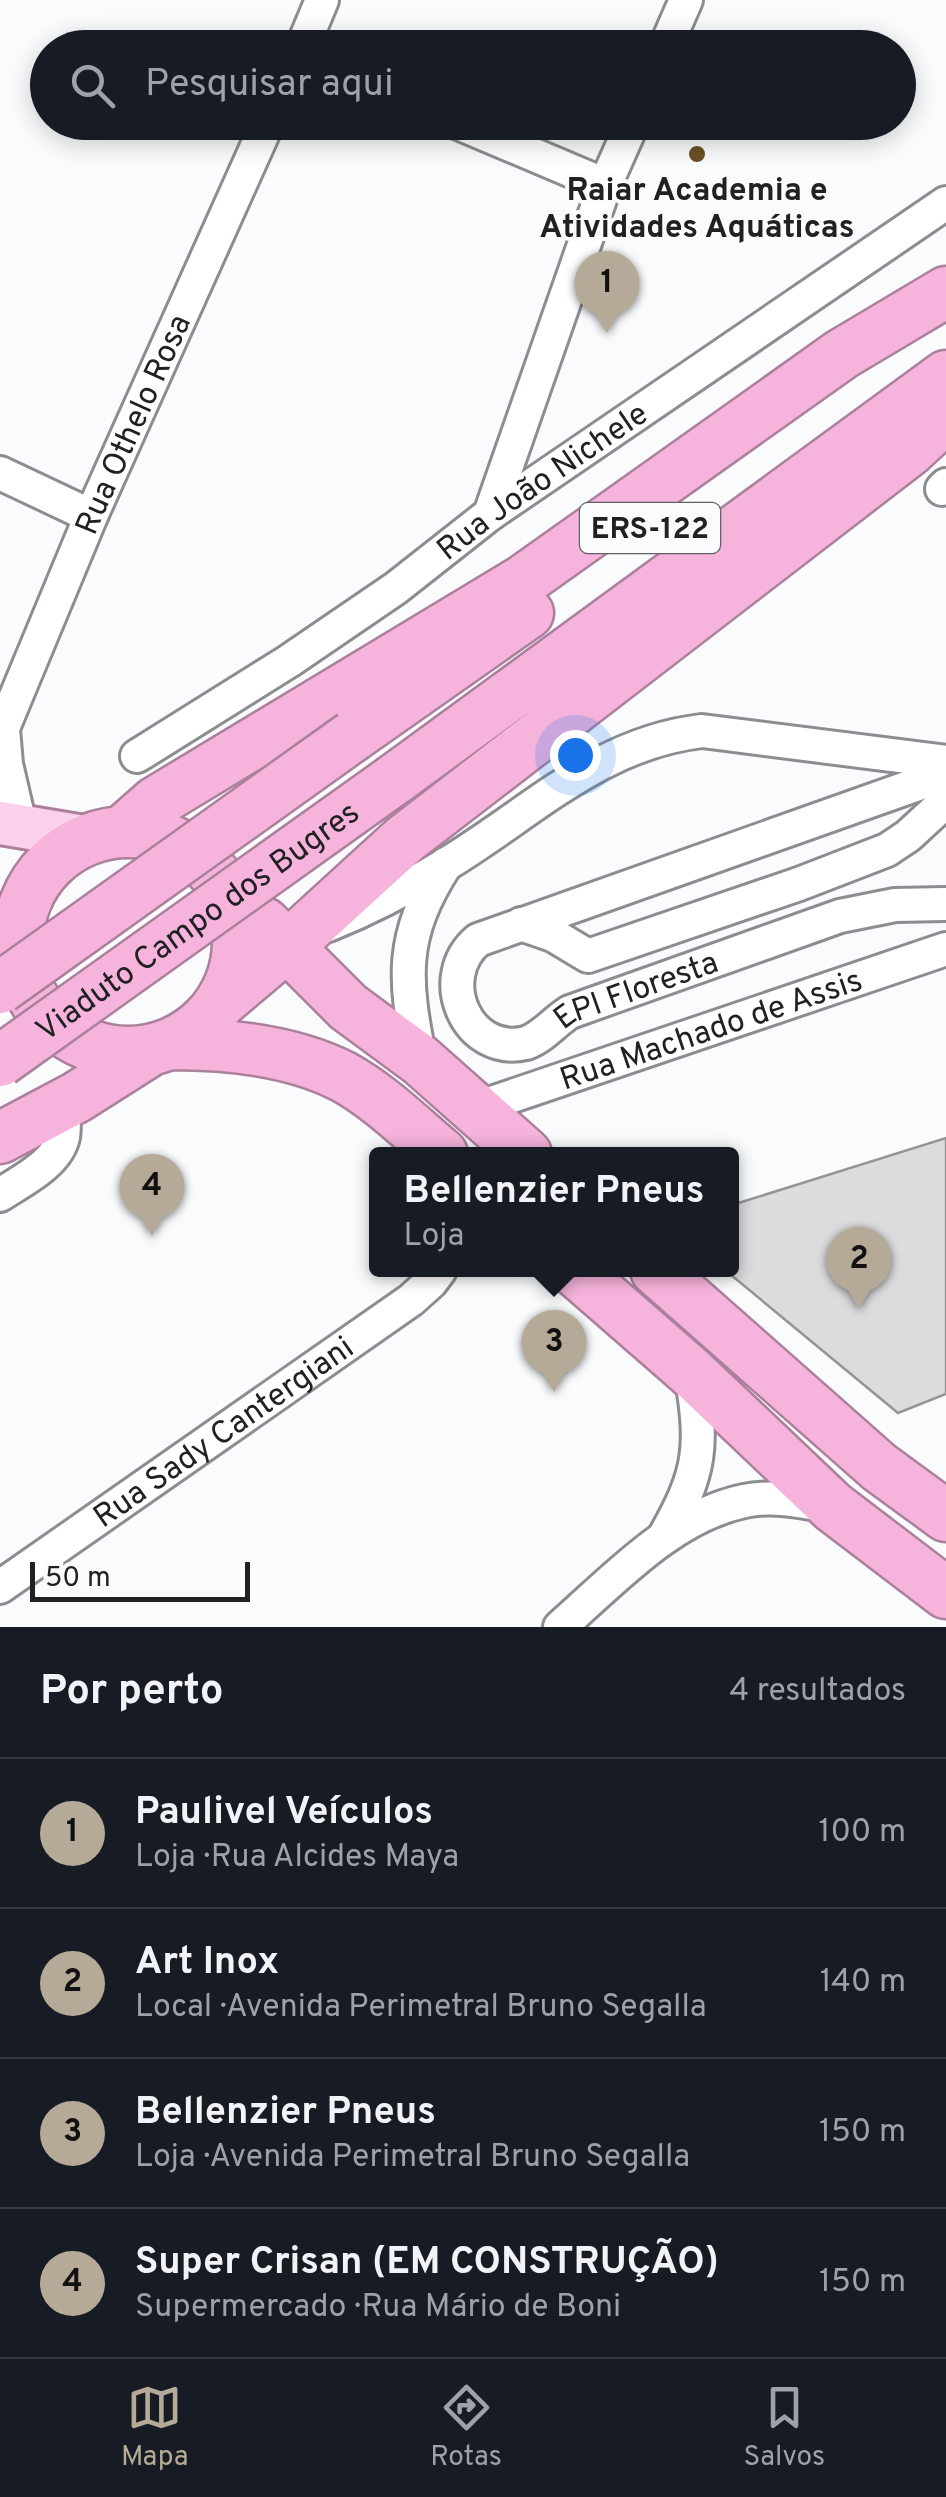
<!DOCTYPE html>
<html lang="pt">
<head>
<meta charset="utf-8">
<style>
	:root { --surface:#171b24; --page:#20242c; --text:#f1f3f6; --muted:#9ea1a6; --line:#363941; --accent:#b5aa97 }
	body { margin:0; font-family:Overpass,sans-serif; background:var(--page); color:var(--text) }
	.scale { position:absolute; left:30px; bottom:25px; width:220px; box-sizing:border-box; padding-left:10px; border:5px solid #202122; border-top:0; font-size:28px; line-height:35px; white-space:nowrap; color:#202122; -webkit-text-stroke:8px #f9fbfd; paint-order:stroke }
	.you { position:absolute; left:575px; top:755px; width:35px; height:35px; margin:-25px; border:8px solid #fff; border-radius:50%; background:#1a73e8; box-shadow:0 0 0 15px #1a73e833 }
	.badge { display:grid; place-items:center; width:65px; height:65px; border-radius:50%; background:var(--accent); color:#111; font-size:32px; font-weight:700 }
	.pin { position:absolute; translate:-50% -82px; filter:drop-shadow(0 2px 5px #0008) }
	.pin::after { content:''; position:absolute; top:52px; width:35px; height:30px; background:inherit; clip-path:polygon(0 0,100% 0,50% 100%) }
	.popup { position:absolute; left:369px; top:1147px; width:370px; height:130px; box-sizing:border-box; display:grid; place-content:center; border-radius:10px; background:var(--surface); filter:drop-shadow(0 2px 8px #0005); font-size:32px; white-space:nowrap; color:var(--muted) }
	.popup b { font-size:38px; color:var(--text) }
	.popup::after { content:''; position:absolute; left:50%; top:100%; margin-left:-20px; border:20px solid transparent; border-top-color:var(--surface) }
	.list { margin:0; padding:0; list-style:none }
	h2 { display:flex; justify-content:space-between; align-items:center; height:130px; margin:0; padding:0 40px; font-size:42px }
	h2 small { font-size:32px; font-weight:400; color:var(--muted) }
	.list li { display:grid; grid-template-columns:65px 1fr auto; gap:30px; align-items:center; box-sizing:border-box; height:150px; padding:0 40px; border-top:2px solid var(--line) }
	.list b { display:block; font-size:38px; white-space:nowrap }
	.list p { margin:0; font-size:32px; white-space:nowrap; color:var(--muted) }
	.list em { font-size:32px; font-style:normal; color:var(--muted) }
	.icon { flex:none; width:55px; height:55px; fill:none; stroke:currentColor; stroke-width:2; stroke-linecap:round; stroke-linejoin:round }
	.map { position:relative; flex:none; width:946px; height:1627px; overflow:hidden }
	.search { position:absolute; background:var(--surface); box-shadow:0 5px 25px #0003; left:30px; right:30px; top:30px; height:110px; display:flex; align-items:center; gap:25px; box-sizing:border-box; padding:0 35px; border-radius:55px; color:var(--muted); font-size:38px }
	.sheet { height:730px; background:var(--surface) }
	nav { display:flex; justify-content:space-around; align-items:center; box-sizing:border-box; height:140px; border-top:2px solid var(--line); background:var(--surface); font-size:28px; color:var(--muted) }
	nav a { display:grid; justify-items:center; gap:5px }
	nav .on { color:var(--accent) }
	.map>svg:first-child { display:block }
	.building { fill:#dcdcdf; stroke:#949496; stroke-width:2.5 }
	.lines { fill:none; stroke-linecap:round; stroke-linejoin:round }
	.minor-casing { stroke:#8c8d90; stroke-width:38 }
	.major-casing { stroke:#ab809b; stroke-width:48 }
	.highway-casing { stroke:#ab809b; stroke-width:55 }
	.minor { stroke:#fff; stroke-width:32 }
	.major { stroke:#fad1ea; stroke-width:42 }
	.highway { stroke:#f6b3dc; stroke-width:50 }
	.highway-bridge-casing { stroke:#ab809b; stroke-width:55; stroke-linecap:butt }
	.highway-bridge { stroke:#f6b3dc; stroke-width:50 }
	.poi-dot { fill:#6c5023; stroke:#f9fbfd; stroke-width:4 }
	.labels { text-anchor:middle; stroke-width:8; stroke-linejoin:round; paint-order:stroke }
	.shield { fill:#f9fbfd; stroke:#616264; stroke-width:2.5 }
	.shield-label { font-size:30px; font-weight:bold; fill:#202122 }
	.poi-label { font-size:32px; font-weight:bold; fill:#202122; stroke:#f9fbfd }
	.street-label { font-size:32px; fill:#202122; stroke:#f9fbfd }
</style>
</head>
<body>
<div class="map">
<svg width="946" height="1627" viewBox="0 0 946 1627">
	<rect width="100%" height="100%" fill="#f9fbfd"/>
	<!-- building -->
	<path class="building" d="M946 1138V1394L898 1413 725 1270H732V1205Z"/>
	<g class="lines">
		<!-- minor casing -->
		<g class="minor-casing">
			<g id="minor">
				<path d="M302 48 322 0"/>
				<path d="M665 48 686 0"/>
				<path d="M456 122 605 185"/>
				<path d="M0 473 91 516"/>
				<path d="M942 489 946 485"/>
				<path d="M490 514 605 185 633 122"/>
				<path d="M3 729 6 764 21 829"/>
				<path id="s1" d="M0 735 91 516 268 122"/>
				<path id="s2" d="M137 756 289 661 396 588 490 514 946 203"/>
				<path id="s3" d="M946 774 478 940C433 978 467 1057 526 1043 542 1038 555 1021 570 1012L840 916 895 905 946 904"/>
				<path d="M521 924 553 935 588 956 799 884 887 850 908 836 946 801"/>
				<path d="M328 925C368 909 408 888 445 865 530 814 598 743 702 731L946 762"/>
				<path d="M420 1060C404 979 399 937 446 864"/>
				<path id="s4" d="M474 1109 946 949"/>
				<path d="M0 1195C21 1181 57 1164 63 1137 65 1127 63 1115 63 1104"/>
				<path d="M664 1537C702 1471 703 1446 691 1372"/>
				<path id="s5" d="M0 1587 411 1300 431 1282 440 1270"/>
				<path d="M560 1627C614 1580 670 1517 744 1501 772 1495 800 1501 828 1506"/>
			</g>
		</g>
		<!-- major casing -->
		<g class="major-casing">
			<path id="major" d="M0 823 90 838"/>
		</g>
		<!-- highway casing -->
		<g class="highway-casing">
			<path id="highway" d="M353 736 528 613
				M395 779 946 376
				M123 831 156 802 524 580 842 354 946 292
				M18 942a110 110 0 1 1 220 0a110 110 0 1 1-220 0Z
				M264 923 348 1007 420 1060 526 1154
				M223 1000 300 935 405 839 909 451 946 417
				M171 1044C228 1044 292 1050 344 1077 380 1097 411 1128 442 1154
				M0 1138 77 1097 151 1050
				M574 1270 691 1372 833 1507 946 1593
				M656 1270 879 1467 946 1516"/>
		</g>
		<!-- minor -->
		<use href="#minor" class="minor"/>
		<!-- major -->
		<use href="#major" class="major"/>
		<!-- highway -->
		<use href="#highway" class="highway"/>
		<!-- highway-bridge casing -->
		<g class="highway-bridge-casing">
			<g id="highway-bridge">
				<path d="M0 988 353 736"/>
				<path id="s6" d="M0 1061 395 779"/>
			</g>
		</g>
		<!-- highway-bridge -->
		<use href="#highway-bridge" class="highway-bridge"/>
	</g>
	<!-- markers -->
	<circle class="poi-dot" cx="697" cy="154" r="10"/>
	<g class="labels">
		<!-- shield labels -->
		<rect class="shield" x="580" y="503" width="140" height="50" rx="8"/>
		<g class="shield-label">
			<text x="650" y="538">ERS-122</text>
		</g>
		<!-- poi labels -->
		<g class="poi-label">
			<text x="697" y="200">Raiar Academia e<tspan x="697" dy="37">Atividades Aquáticas</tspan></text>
		</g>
		<!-- street labels -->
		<g class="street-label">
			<text dy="11" stroke="none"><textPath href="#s1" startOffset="338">Rua Othelo Rosa</textPath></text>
			<text dy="11" stroke="none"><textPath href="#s2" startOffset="490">Rua João Nichele</textPath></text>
			<text dy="11" stroke="none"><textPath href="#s6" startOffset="242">Viaduto Campo dos Bugres</textPath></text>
			<text dy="11" stroke="none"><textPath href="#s3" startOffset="775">EPI Floresta</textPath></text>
			<text dy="11" stroke="none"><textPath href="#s4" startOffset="250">Rua Machado de Assis</textPath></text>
			<text dy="11" stroke="none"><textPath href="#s5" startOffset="272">Rua Sady Cantergiani</textPath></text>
		</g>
	</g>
</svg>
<div class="scale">50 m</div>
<div class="you"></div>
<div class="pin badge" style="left:607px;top:333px">1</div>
<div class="pin badge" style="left:859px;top:1309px">2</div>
<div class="pin badge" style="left:554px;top:1392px">3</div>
<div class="popup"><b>Bellenzier Pneus</b>Loja</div>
<div class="pin badge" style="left:152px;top:1236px">4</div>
<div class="search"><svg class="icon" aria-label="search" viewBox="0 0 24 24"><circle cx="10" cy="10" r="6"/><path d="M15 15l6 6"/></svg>Pesquisar aqui</div>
</div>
<section class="sheet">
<h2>Por perto<small>4 resultados</small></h2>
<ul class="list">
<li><span class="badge">1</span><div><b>Paulivel Veículos</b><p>Loja · Rua Alcides Maya</p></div><em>100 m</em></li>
<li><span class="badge">2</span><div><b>Art Inox</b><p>Local · Avenida Perimetral Bruno Segalla</p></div><em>140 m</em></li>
<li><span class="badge">3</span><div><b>Bellenzier Pneus</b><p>Loja · Avenida Perimetral Bruno Segalla</p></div><em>150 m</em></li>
<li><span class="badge">4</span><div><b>Super Crisan (EM CONSTRUÇÃO)</b><p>Supermercado · Rua Mário de Boni</p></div><em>150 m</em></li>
</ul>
</section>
<nav>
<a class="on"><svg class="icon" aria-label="map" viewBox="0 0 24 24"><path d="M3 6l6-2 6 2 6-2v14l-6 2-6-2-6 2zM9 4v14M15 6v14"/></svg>Mapa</a>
<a><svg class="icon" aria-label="directions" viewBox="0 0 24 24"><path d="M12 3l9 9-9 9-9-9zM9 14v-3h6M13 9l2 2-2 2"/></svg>Rotas</a>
<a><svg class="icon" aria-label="saved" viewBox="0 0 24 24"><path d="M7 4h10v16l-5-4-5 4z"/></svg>Salvos</a>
</nav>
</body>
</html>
